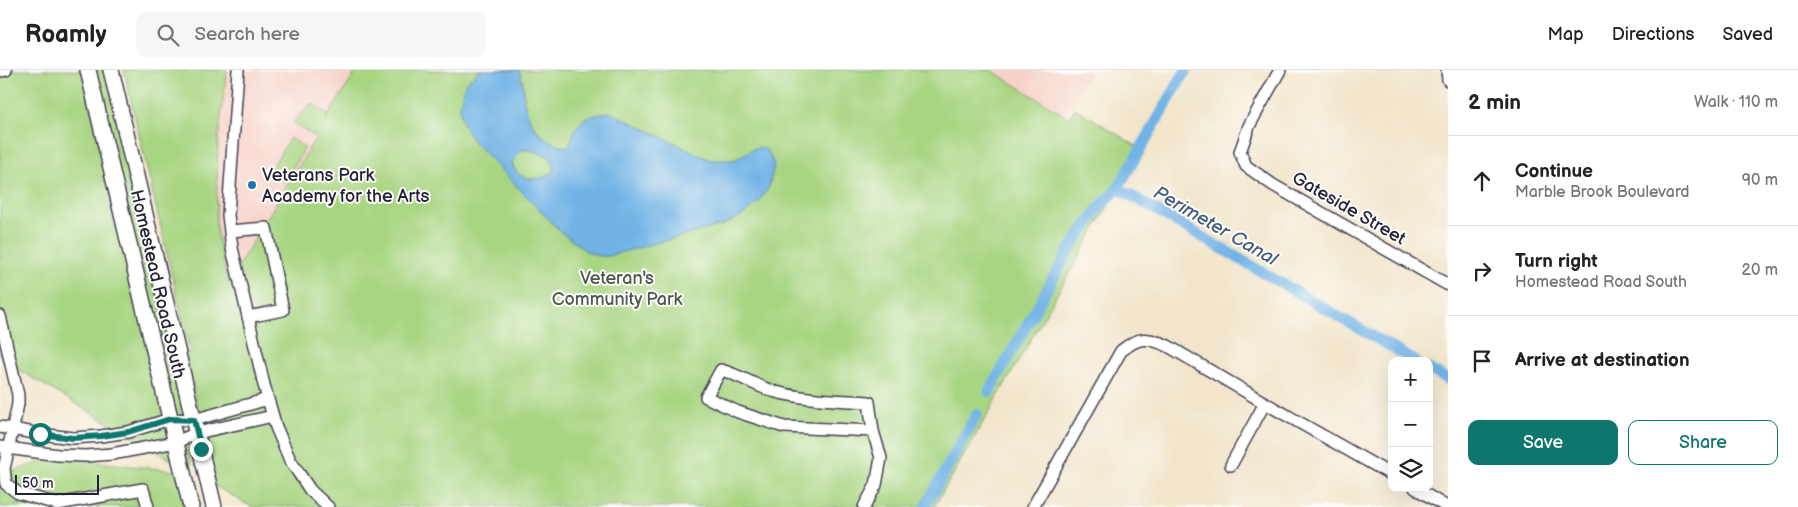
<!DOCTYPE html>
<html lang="en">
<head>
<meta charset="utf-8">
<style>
	:root { --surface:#fff; --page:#f6f6f6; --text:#222; --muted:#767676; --line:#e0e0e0; --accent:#0f766e }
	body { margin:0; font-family:"Balsamiq Sans",sans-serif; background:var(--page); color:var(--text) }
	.controls { position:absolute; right:15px; bottom:15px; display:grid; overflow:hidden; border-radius:10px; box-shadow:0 5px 20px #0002 }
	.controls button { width:45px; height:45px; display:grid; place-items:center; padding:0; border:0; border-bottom:1px solid var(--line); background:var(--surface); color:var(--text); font:25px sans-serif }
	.scale { position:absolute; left:15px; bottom:12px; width:84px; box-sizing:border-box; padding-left:5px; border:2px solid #22223b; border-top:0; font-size:14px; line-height:18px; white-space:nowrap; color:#22223b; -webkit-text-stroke:4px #fdfcf7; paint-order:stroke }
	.stop { position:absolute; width:15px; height:15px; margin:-11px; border:4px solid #0f766e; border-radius:50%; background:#fff }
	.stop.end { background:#0f766e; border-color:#fff; box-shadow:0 1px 5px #0008 }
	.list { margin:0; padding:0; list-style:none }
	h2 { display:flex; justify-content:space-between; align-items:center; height:65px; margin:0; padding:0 20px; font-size:21px }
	h2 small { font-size:16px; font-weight:400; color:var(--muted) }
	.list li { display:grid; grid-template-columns:32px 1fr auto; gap:15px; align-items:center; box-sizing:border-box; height:90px; padding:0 20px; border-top:1px solid var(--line) }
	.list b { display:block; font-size:19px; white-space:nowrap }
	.list p { margin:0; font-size:16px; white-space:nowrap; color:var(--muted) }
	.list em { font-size:16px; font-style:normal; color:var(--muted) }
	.actions { display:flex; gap:10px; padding:15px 20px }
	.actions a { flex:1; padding:11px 0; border:1px solid var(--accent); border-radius:10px; text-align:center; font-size:18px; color:var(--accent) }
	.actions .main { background:var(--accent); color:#fff }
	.icon { flex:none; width:28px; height:28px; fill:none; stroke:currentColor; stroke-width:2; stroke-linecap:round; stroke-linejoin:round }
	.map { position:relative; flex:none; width:1448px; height:437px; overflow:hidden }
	header { display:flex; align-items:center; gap:30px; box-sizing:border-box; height:70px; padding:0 25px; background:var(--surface); border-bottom:1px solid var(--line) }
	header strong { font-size:24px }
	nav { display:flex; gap:28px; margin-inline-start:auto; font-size:18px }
	.search { width:350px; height:45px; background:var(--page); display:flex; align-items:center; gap:12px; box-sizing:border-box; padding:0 18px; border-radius:10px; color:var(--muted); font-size:19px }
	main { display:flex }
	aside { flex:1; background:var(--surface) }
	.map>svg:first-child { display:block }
	.built { fill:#f7d1c8 }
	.green { fill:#a8d582; stroke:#657c5e }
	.water { fill:#71b3e6; stroke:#4a6a90; fill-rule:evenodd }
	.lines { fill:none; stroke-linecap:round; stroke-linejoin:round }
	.canal { stroke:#71b3e6; stroke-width:11 }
	.minor-casing { stroke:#413f51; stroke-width:14 }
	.major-casing { stroke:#413f51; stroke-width:18 }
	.minor { stroke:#fff; stroke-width:11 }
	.major { stroke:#fff; stroke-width:15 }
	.route { stroke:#0f766e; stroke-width:6 }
	.poi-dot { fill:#1f6fb2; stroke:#fdfcf7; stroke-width:2 }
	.labels { text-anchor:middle; stroke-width:4; stroke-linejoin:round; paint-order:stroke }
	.poi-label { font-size:18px; fill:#22223b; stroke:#fdfcf7; text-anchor:start }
	.street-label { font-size:18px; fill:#22223b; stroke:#fdfcf7 }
	.park-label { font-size:18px; fill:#4a5850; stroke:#fdfcf7 }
	.water-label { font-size:19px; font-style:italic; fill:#425c7f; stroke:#fdfcf7 }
</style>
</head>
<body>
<header>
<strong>Roamly</strong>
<div class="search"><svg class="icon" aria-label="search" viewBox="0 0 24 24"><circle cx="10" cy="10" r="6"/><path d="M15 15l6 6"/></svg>Search here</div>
<nav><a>Map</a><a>Directions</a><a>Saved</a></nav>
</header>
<main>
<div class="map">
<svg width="1448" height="437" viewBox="0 0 1448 437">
	<rect width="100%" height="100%" fill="#fdfcf7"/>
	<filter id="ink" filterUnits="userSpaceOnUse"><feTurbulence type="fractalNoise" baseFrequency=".02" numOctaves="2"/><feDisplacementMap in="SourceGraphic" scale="10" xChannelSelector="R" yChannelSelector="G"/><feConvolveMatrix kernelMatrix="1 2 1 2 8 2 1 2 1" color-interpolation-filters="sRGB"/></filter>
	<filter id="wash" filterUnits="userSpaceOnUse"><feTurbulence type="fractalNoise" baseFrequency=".0096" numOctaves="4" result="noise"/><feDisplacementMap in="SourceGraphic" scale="20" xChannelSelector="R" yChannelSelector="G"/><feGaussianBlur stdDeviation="1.12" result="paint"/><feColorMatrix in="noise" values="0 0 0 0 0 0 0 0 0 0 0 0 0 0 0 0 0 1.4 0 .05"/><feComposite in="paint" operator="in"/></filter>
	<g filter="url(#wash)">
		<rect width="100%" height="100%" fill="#f2e5cb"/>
		<!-- built -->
		<path class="built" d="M227 0H357L228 214 216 158 218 71Z
			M991 0H1090L1066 46Z"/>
		<!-- green -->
		<path class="green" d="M0 0H82L175 392 0 289Z
			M95 0H105L188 354 184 356 193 403 189 400Z
			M124 0H227L218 71 216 158 228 213 316 67 293 53 311 33 328 44 325 51 357 0H991L1069 48 1075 38 1141 79 934 437H252L215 416 184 280 189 284V278Z
			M290 68 305 78 284 112 269 102Z
			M53 387 177 401 185 437H0V412L12 402Z"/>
		<!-- water -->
		<path class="water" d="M479 0H519C525 13 522 26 526 39 531 58 548 76 568 77L571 72 575 59 585 48 608 42 625 49 710 90H734L753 79 759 77 765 79 770 85 774 95 769 117 758 133 740 147 723 155 608 186H598L586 181 561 162 474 72C463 56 457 45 462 25 463 20 465 14 468 10 472 7 476 5 479 0ZM522 80H530L550 87 554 94V101C541 113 516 112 512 92Z"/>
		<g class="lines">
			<!-- canal -->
			<path class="canal" d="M1186 0 1118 118 1415 291
				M1429 299 1448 310
				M989 322 1068 182 1097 140 1118 118
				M925 437 977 344"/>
		</g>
	</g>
	<g filter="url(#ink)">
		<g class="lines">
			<!-- minor casing -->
			<g class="minor-casing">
				<path id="minor" d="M238 0 228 145 232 178 264 315 276 357 290 390 310 420 328 437
					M1280 0 1249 56 1240 82 1246 96 1273 115 1448 215
					M1447 0 1448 10
					M0 1 6 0
					M230 161 266 158 283 240 248 247
					M0 246 18 325V334L4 399 6 414 18 423 57 434 143 419 148 437
					M0 357 40 364 73 368 101 366 128 362 170 349 194 350 268 329
					M0 377 58 385 86 386 112 384 176 372 197 363 273 346
					M1231 395 1265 333
					M1415 418 1447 437
					M864 437 876 415 881 388 873 361 869 332C838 330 806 330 776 322 757 317 740 305 721 300L706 327 738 342 784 357 873 361
					M1033 437 1121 281C1139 266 1148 267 1168 276L1265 333 1392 405"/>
			</g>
			<!-- major casing -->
			<g class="major-casing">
				<path id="major" d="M88 0 191 437
					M111 0 214 437"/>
			</g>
			<!-- minor -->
			<use href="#minor" class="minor"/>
			<!-- major -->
			<use href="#major" class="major"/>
		</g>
	</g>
	<g class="lines" filter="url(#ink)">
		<!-- route -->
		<path class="route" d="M40 364 73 368 101 366 128 362 170 349 194 350 201 379"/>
	</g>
	<!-- markers -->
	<circle class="poi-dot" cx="252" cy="115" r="5"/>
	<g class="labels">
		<!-- poi labels -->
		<g class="poi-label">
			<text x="262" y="111">Veterans Park<tspan x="262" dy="21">Academy for the Arts</tspan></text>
		</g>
		<!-- street labels -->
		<g class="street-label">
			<text transform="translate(1349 138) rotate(30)" y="6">Gateside Street</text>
			<text transform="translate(158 214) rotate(77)" y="6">Homestead Road South</text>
		</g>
		<!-- park labels -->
		<g class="park-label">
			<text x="617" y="214">Veteran's<tspan x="617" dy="21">Community Park</tspan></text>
		</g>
		<!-- water labels -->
		<g class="water-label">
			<text transform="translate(1216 155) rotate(30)" y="7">Perimeter Canal</text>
		</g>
	</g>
</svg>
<div class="controls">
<button>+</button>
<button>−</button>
<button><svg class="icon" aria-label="layers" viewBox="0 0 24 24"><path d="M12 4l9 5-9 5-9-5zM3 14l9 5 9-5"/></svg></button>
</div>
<div class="scale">50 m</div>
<div class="stop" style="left:40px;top:364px"></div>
<div class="stop end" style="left:201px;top:379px"></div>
</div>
<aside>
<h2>2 min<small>Walk · 110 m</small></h2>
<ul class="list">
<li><svg class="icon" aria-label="ahead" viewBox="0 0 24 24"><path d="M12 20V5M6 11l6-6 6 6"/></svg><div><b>Continue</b><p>Marble Brook Boulevard</p></div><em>90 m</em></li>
<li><svg class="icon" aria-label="right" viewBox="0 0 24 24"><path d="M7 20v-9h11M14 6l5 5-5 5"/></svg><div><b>Turn right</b><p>Homestead Road South</p></div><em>20 m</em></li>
<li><svg class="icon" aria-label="arrive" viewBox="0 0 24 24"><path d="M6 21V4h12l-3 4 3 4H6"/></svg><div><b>Arrive at destination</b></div></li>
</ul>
<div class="actions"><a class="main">Save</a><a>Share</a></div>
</aside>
</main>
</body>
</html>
